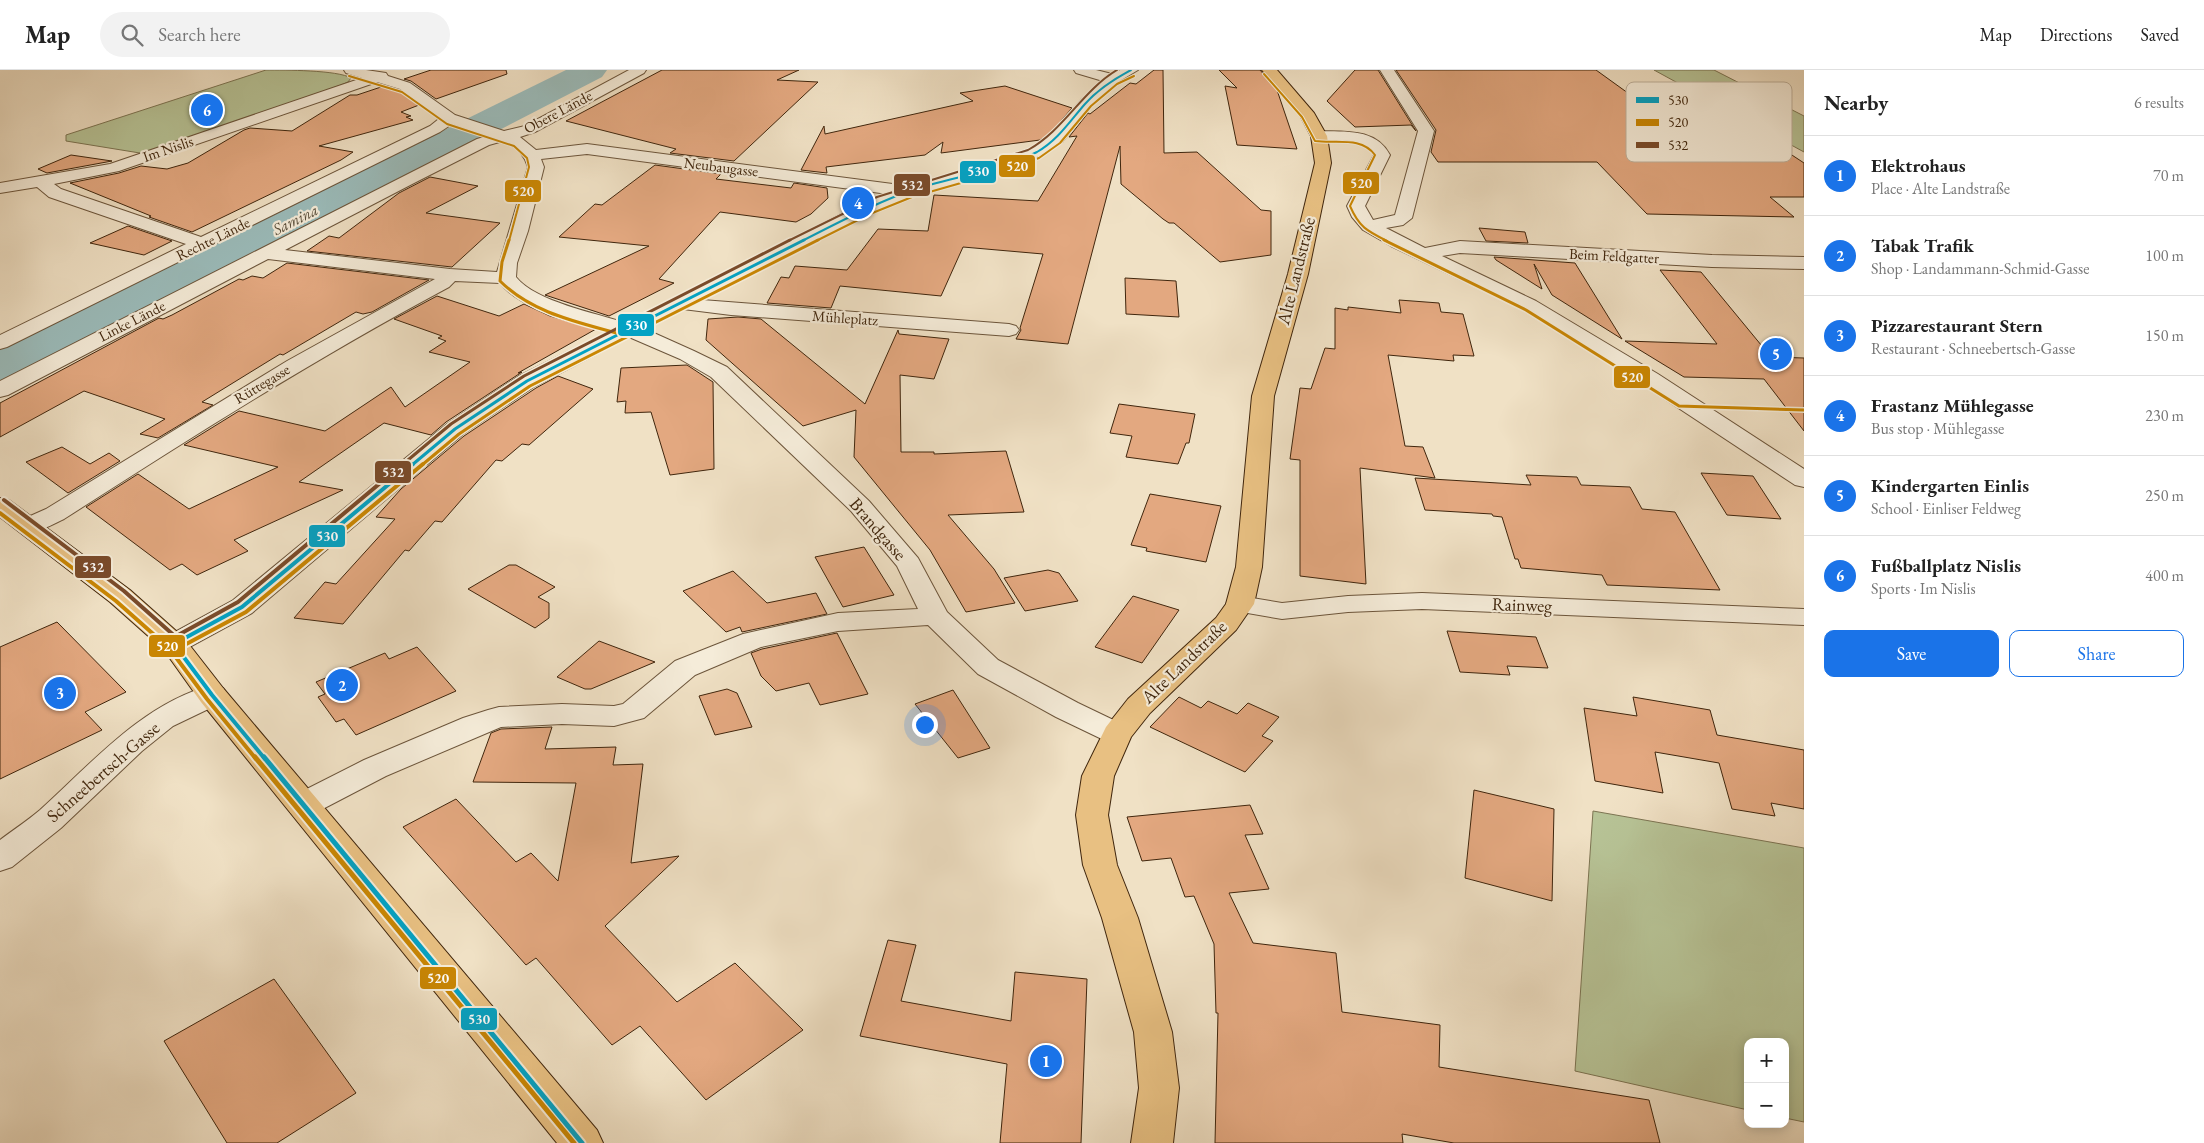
<!DOCTYPE html>
<html lang="en">
<head>
<meta charset="utf-8">
<style>
	:root { --surface:#fff; --page:#f2f2f2; --text:#222; --muted:#767676; --line:#e0e0e0; --accent:#1a73e8 }
	body { margin:0; font-family:"EB Garamond",serif; background:var(--page); color:var(--text) }
	.controls { position:absolute; right:15px; bottom:15px; display:grid; overflow:hidden; border-radius:10px; box-shadow:0 2px 12px #0003 }
	.controls button { width:45px; height:45px; display:grid; place-items:center; padding:0; border:0; border-bottom:1px solid var(--line); background:var(--surface); color:var(--text); font:25px sans-serif }
	.you { position:absolute; left:924px; top:654px; width:18px; height:18px; margin:-12px; border:4px solid #fff; border-radius:50%; background:#1a73e8; box-shadow:0 0 0 8px #1a73e833 }
	.badge { display:grid; place-items:center; width:32px; height:32px; border-radius:50%; background:var(--accent); color:#fff; font-size:16px; font-weight:700 }
	.pin { position:absolute; translate:-50% -50%; border:2px solid #fff; box-shadow:0 1px 5px #0006 }
	.list { margin:0; padding:0; list-style:none }
	h2 { display:flex; justify-content:space-between; align-items:center; height:65px; margin:0; padding:0 20px; font-size:21px }
	h2 small { font-size:16px; font-weight:400; color:var(--muted) }
	.list li { display:grid; grid-template-columns:32px 1fr auto; gap:15px; align-items:center; box-sizing:border-box; height:80px; padding:0 20px; border-top:1px solid var(--line) }
	.list b { display:block; font-size:19px; white-space:nowrap }
	.list p { margin:0; font-size:16px; white-space:nowrap; color:var(--muted) }
	.list em { font-size:16px; font-style:normal; color:var(--muted) }
	.actions { display:flex; gap:10px; padding:15px 20px }
	.actions a { flex:1; padding:11px 0; border:1px solid var(--accent); border-radius:10px; text-align:center; font-size:18px; color:var(--accent) }
	.actions .main { background:var(--accent); color:#fff }
	.icon { flex:none; width:28px; height:28px; fill:none; stroke:currentColor; stroke-width:2; stroke-linecap:round; stroke-linejoin:round }
	.map { position:relative; flex:none; width:1804px; height:1073px; overflow:hidden }
	header { display:flex; align-items:center; gap:30px; box-sizing:border-box; height:70px; padding:0 25px; background:var(--surface); border-bottom:1px solid var(--line) }
	header strong { font-size:24px }
	nav { display:flex; gap:28px; margin-inline-start:auto; font-size:18px }
	.search { width:350px; height:45px; background:var(--page); display:flex; align-items:center; gap:12px; box-sizing:border-box; padding:0 18px; border-radius:28px; color:var(--muted); font-size:19px }
	main { display:flex }
	aside { flex:1; background:var(--surface) }
	.map>svg:first-child { display:block }
	.green { fill:#b7c396; stroke:#7c7452 }
	.lines { fill:none; stroke-linecap:round; stroke-linejoin:round }
	.river { fill:#9bbcbb; fill-rule:evenodd }
	.building { fill:#e3a880; stroke:#40260d }
	.minor-casing { stroke:#6c553b; stroke-width:2 }
	.major-casing { stroke:#40260d; stroke-width:2 }
	.minor { fill:#f5ecd9; fill-rule:evenodd }
	.major { fill:#e8c082; fill-rule:evenodd }
	.bus-1-far3-casing { stroke:#f5ecd9; stroke-width:4 }
	.bus-1-far2-casing { stroke:#f5ecd9; stroke-width:6 }
	.bus-1-far1-casing { stroke:#f5ecd9; stroke-width:8 }
	.bus-1-casing { stroke:#f5ecd9; stroke-width:9 }
	.bus-2-far3-casing { stroke:#f5ecd9; stroke-width:4 }
	.bus-2-far2-casing { stroke:#f5ecd9; stroke-width:6 }
	.bus-2-far1-casing { stroke:#f5ecd9; stroke-width:8 }
	.bus-2-casing { stroke:#f5ecd9; stroke-width:9 }
	.bus-3-far2-casing { stroke:#f5ecd9; stroke-width:4 }
	.bus-3-far1-casing { stroke:#f5ecd9; stroke-width:6 }
	.bus-3-casing { stroke:#f5ecd9; stroke-width:8 }
	.bus-1-far3 { stroke:#03a2c4; stroke-width:2 }
	.bus-1-far2 { stroke:#03a2c4; stroke-width:3 }
	.bus-1-far1 { stroke:#03a2c4; stroke-width:4 }
	.bus-1 { stroke:#03a2c4; stroke-width:5 }
	.bus-2-far3 { stroke:#c98603; stroke-width:2 }
	.bus-2-far2 { stroke:#c98603; stroke-width:3 }
	.bus-2-far1 { stroke:#c98603; stroke-width:4 }
	.bus-2 { stroke:#c98603; stroke-width:5 }
	.bus-3-far2 { stroke:#7a4b2a; stroke-width:2 }
	.bus-3-far1 { stroke:#7a4b2a; stroke-width:3 }
	.bus-3 { stroke:#7a4b2a; stroke-width:4 }
	.labels { text-anchor:middle; stroke-width:4.5; stroke-linejoin:round; paint-order:stroke }
	.far-street-label { font-size:15px; fill:#40260d; stroke:#f5ecd9 }
	.far-water-label { font-size:16px; font-style:italic; fill:#574c38; stroke:#f5ecd9 }
	.street-label { font-size:18px; fill:#40260d; stroke:#f5ecd9 }
	.key { fill:#f5ecd9; stroke:#bfb19c; stroke-width:1 }
	.key-label { font-size:14px; fill:#40260d }
	.line-badge { stroke:#f5ecd9; stroke-width:2 }
	.badge-label { font-size:14px; text-anchor:middle; font-weight:bold; fill:#fff }
</style>
</head>
<body>
<header>
<strong>Map</strong>
<div class="search"><svg class="icon" aria-label="search" viewBox="0 0 24 24"><circle cx="10" cy="10" r="6"/><path d="M15 15l6 6"/></svg>Search here</div>
<nav><a>Map</a><a>Directions</a><a>Saved</a></nav>
</header>
<main>
<div class="map">
<svg width="1804" height="1073" viewBox="0 0 1804 1073">
	<rect width="100%" height="100%" fill="#f0e1c5"/>
	<filter id="stains"><feTurbulence type="fractalNoise" baseFrequency=".004" numOctaves="4"/><feColorMatrix values="0 0 0 0 .2 0 0 0 0 .09 0 0 0 0 .02 0 0 0 .5 -.17"/></filter>
	<radialGradient id="worn" r=".72"><stop offset=".6" stop-color="#630" stop-opacity="0"/><stop offset="1" stop-color="#630" stop-opacity=".3"/></radialGradient>
	<!-- green -->
	<path class="green" d="M266 0C284 0 338 0 351 8L348 12 341 15 146 84 66 71V65Z
		M1654 0H1714L1804 46V82Z
		M1593 741 1804 778V1052L1785 1048V972H1748V1040L1575 1001Z"/>
	<g class="lines">
		<!-- river -->
		<path class="river" d="M566 0H607L602 7 18 309 0 313V279Z"/>
	</g>
	<!-- building -->
	<path class="building" d="M431 0H506L507 4 436 29 411 11 404 9Z
		M662 0H799L777 10 818 12 734 91 670 83 676 79 566 51Z
		M1154 0H1163L1164 83 1197 82 1261 140 1271 141V185L1220 192 1174 153H1169L1163 149 1121 114 1120 76 1068 274 1016 269 1021 260 1020 258 1043 184 963 177 941 226 840 216 831 238 767 233 781 207 789 208 795 196 847 200 878 159 928 161 934 125 1038 131 1077 66 1069 67 1088 43 1090 44 1130 13 1136 14Z
		M1219 0H1260L1277 20 1297 79 1237 75 1225 16 1237 18Z
		M1355 0H1378L1416 61 1411 55 1355 57 1327 31Z
		M1396 0H1596L1682 62H1757L1804 93V127H1770L1794 147 1647 144 1597 92H1438L1431 82 1436 60Z
		M384 16 399 21 419 35 401 42 411 46 406 47 413 50 319 76 353 82 341 90 192 162 149 147 151 146 70 113 119 103 141 96 167 99 188 93 244 60 250 58 292 61 350 25H357Z
		M1005 16 1072 38 1049 65 1040 70 941 83 943 72 925 85 826 97 827 103 801 100 824 56 825 64 973 31 960 23Z
		M71 85 112 91 47 103 38 99Z
		M655 95 721 104 716 109 791 118 794 113 827 118 828 128 811 144 796 152 720 142 659 209 674 213 609 246 545 225 649 176 559 167 595 134 602 135Z
		M430 107 478 116 426 143 500 153 452 197 307 181 329 166 339 168 399 123Z
		M128 156 172 171 144 185 90 173Z
		M1479 158 1525 162 1528 173 1486 171Z
		M1494 187 1575 193 1622 269 1552 225 1534 194 1542 219 1496 190Z
		M287 193 429 210 372 242 363 244 356 242 283 285 280 284 202 332 213 335 158 368 140 364 165 349 84 321 0 367V333L159 248 163 249 172 245 239 209 243 210 252 206 263 208Z
		M1660 200 1701 202 1771 287 1804 288V361L1764 309 1684 307 1625 271 1717 274Z
		M1125 208 1176 211 1179 247 1126 244Z
		M437 226 499 246 524 234 550 246 596 259 518 303 522 302 446 352 431 365 384 353 299 412 343 420 234 470 248 481 197 505 182 494 170 500 86 437 138 404 189 439 278 397 184 375 239 341 325 361 391 317 405 337 470 292 429 282 446 271 438 268 442 266 394 249Z
		M1399 230 1439 233 1441 242 1463 244 1474 286 1453 285 1454 291 1388 285 1405 376 1423 377 1435 408 1360 398 1366 514 1300 506V390L1290 389 1300 318 1311 319 1325 278 1335 279V238L1348 240V237L1401 243Z
		M738 247 761 249 865 334 898 260 899 264 949 269 934 309 900 305 901 382H934V384L1006 381 1024 442 948 445 994 499 1015 533 966 542 930 480 854 387 856 340 803 356 706 270 708 249Z
		M687 295 713 312 714 399 670 405 651 342 625 343 626 331 617 332 621 298Z
		M558 306 593 319 529 375 522 374 502 391 496 390 442 452 435 451 409 481 405 480 343 554 294 548 325 512 336 514 395 449 376 447 401 419 464 366 536 318Z
		M1119 334 1195 344 1189 373H1186L1178 394 1126 387 1132 366 1110 363Z
		M62 377 90 394 109 383 120 391 68 423 26 392Z
		M1701 403 1753 406 1781 449 1727 445Z
		M1526 405 1577 407 1581 415 1630 417 1642 439 1675 442 1720 520 1607 515 1602 505 1521 498 1518 489H1515L1502 447 1493 446 1492 444 1425 440 1415 408 1531 415Z
		M1150 424 1221 436 1206 492 1146 481 1147 478 1131 475Z
		M864 477 894 525 843 537 815 487Z
		M509 495H516L555 517 538 527 549 533V548L535 558 468 519Z
		M1048 500 1059 503 1078 531 1025 541 1004 508Z
		M733 501 767 533 816 523 827 544 742 562 740 557 726 562 683 521Z
		M1133 526 1179 540 1142 593 1095 577Z
		M57 552 126 622 85 642 102 660 0 709V577Z
		M1447 561 1536 567 1548 598 1507 596 1510 605 1460 602Z
		M837 563 868 624 820 635 809 613 776 621 761 606 751 583 762 579Z
		M599 571 655 592 591 619H585L557 607Z
		M417 577 456 621 356 665 344 649 336 652 318 627 325 624 316 612 385 583 389 589Z
		M727 619 737 623 752 657 715 665 699 626Z
		M953 620 990 678 958 688 915 634Z
		M1179 627 1201 638 1208 631 1237 644 1248 633 1279 647 1262 666 1273 671 1245 702 1150 657Z
		M1633 627 1710 640 1717 665 1804 680V739L1771 733 1775 746 1732 739 1719 693 1655 682 1663 723 1595 711 1584 638 1637 646Z
		M552 657 545 679 616 677 613 695 643 694 631 793 679 786 605 856 677 932 735 893 803 960 706 1030 640 956 612 975 536 888 526 895 403 757 456 729 516 792 531 783 558 811 576 713 473 712 491 663 501 659Z
		M1474 720 1554 739 1552 831 1465 808Z
		M1250 735 1263 764 1245 765 1269 819 1229 823 1253 873 1336 883 1342 942 1440 955 1439 997 1649 1030 1660 1073H1454L1402 1064 1403 1073H1215L1218 943H1216L1214 874 1194 826 1185 827 1171 788 1142 791 1127 747Z
		M888 870 916 875 901 931 1011 951 1015 902 1087 909 1081 1073H1000L1007 994 860 966Z
		M274 909 356 1023 277 1073H227L164 971Z"/>
	<g class="lines">
		<!-- minor casing -->
		<g class="minor-casing">
			<path id="minor" d="M344 0H366L386 3 388 6 410 13 455 45 504 61 525 56 629 0H646L644 3 535 62 520 67 536 80 587 74 908 116 995 92 1030 79 1050 66 1082 29 1103 11 1076 3 1074 0H1096L1112 4 1120 0H1138L1118 12 1092 35 1062 72 1042 85 1007 98 916 125 873 142 702 230 1009 254 1016 256 1019 260 1016 264 1009 266 731 245 683 239 645 259 694 281 727 297 869 431 918 488 947 542 998 590 1078 633 1128 657 1132 664 1128 671 1117 674 1106 671 1056 647 978 604 928 555 838 561 761 577 695 605 644 648 614 656 562 654 501 657 386 706 315 743 303 747 291 743 287 735 291 727 364 690 463 648 488 640 499 637 562 634 614 636 623 634 675 591 743 564 838 543 918 539 897 496 851 441 711 307 680 289 629 267 535 316 463 364 252 543 184 580 174 583 164 580 160 574 164 568 232 531 447 354 519 306 610 261C576 250 523 242 500 213L455 211 449 217C316 288 190 368 64 449 49 456 35 465 19 461L15 456 19 451 46 439 287 291 435 209 268 189 8 325 0 327V311L477 69 487 66 452 54 440 62 7 277 0 279V265L186 174 49 127 37 117 0 123V113L110 94 362 8 346 3ZM377 12 400 19 440 48 430 56 201 167 61 119 54 114 119 101ZM503 71C516 76 524 84 528 97L497 202 450 199 285 180 416 112 489 75ZM587 84 888 124 861 134 626 253C596 243 536 232 516 207L517 193 528 161 544 97 541 89Z
				M1380 0H1394L1434 61 1412 148 1403 155 1386 158 1425 178 1460 171 1712 185 1804 187V199L1712 197 1460 183 1442 186 1536 231 1658 304 1804 399V417L1795 415 1642 314 1522 239 1391 176 1363 160 1352 147 1347 136 1374 85C1365 66 1337 71 1319 71L1313 69 1311 66 1313 63 1319 61C1345 62 1376 58 1390 85L1365 136 1373 150 1395 145 1418 61Z
				M1422 523 1804 539V555L1422 539 1348 542 1282 549 1230 540 1226 534 1230 528 1240 526 1282 533 1348 526Z
				M212 615 223 618 227 625 223 632 173 656 142 681 61 758 12 797 0 801V770C13 760 27 751 40 740 92 693 142 634 212 615Z"/>
		</g>
		<!-- major casing -->
		<g class="major-casing">
			<path id="major" d="M1262 0H1277L1314 43 1327 66 1331 93 1308 204 1274 326 1262 497 1254 534 1236 560 1150 643 1131 667 1114 706 1108 745 1117 795 1138 848 1172 962 1179 1018 1173 1073H1131L1139 1018 1134 962 1102 848 1083 795 1076 745 1082 706 1106 657 1128 629 1216 548 1226 534 1236 497 1252 326 1288 204 1315 93 1311 66 1300 45Z
				M0 428 9 430 130 520 184 568 223 618 597 1060 603 1073H557L201 632 164 580 110 532 0 447Z"/>
		</g>
		<!-- minor -->
		<use href="#minor" class="minor"/>
		<!-- major -->
		<use href="#major" class="major"/>
		<!-- bus-1-far3 casing -->
		<g class="bus-1-far3-casing">
			<path id="bus-1-far3" d="M802 171C837 153 872 135 909 121 950 107 998 102 1037 82 1058 70 1070 51 1085 34 1098 19 1114 9 1131 0"/>
		</g>
		<!-- bus-1-far2 casing -->
		<g class="bus-1-far2-casing">
			<path id="bus-1-far2" d="M412 395 455 359 527 311 804 170"/>
		</g>
		<!-- bus-1-far1 casing -->
		<g class="bus-1-far1-casing">
			<path id="bus-1-far1" d="M174 574 242 537 413 394
				M174 574 212 625 265 689"/>
		</g>
		<!-- bus-1 casing -->
		<g class="bus-1-casing">
			<path id="bus-1" d="M264 687 582 1073"/>
		</g>
		<!-- bus-2-far3 casing -->
		<g class="bus-2-far3-casing">
			<path id="bus-2-far3" d="M1264 4 1302 47 1315 71C1336 74 1361 66 1375 85L1350 136C1359 157 1367 161 1387 171
				M349 6 402 22 447 54 514 76 527 88 529 97 509 171
				M816 171 870 144 912 127 1003 101 1039 88 1060 73 1091 36 1117 14 1134 6"/>
		</g>
		<!-- bus-2-far2 casing -->
		<g class="bus-2-far2-casing">
			<path id="bus-2-far2" d="M509 170 502 192 500 211C534 245 583 253 627 266
				M1384 170 1526 240 1679 336 1804 340
				M422 395 459 364 530 316 818 170"/>
		</g>
		<!-- bus-2-far1 casing -->
		<g class="bus-2-far1-casing">
			<path id="bus-2-far1" d="M0 443 116 531 169 578 207 629 256 689
				M177 579 246 542 423 394"/>
		</g>
		<!-- bus-2 casing -->
		<g class="bus-2-casing">
			<path id="bus-2" d="M255 687 574 1073"/>
		</g>
		<!-- bus-3-far2 casing -->
		<g class="bus-3-far2-casing">
			<path id="bus-3-far2" d="M788 171 877 127 1028 80C1064 60 1082 21 1117 0"/>
		</g>
		<!-- bus-3-far1 casing -->
		<g class="bus-3-far1-casing">
			<path id="bus-3-far1" d="M402 395 451 354 524 306 790 170"/>
		</g>
		<!-- bus-3 casing -->
		<g class="bus-3-casing">
			<path id="bus-3" d="M4 430 124 521 178 569
				M171 569 238 532 403 394"/>
		</g>
		<!-- bus-1-far3 -->
		<use href="#bus-1-far3" class="bus-1-far3"/>
		<!-- bus-1-far2 -->
		<use href="#bus-1-far2" class="bus-1-far2"/>
		<!-- bus-1-far1 -->
		<use href="#bus-1-far1" class="bus-1-far1"/>
		<!-- bus-1 -->
		<use href="#bus-1" class="bus-1"/>
		<!-- bus-2-far3 -->
		<use href="#bus-2-far3" class="bus-2-far3"/>
		<!-- bus-2-far2 -->
		<use href="#bus-2-far2" class="bus-2-far2"/>
		<!-- bus-2-far1 -->
		<use href="#bus-2-far1" class="bus-2-far1"/>
		<!-- bus-2 -->
		<use href="#bus-2" class="bus-2"/>
		<!-- bus-3-far2 -->
		<use href="#bus-3-far2" class="bus-3-far2"/>
		<!-- bus-3-far1 -->
		<use href="#bus-3-far1" class="bus-3-far1"/>
		<!-- bus-3 -->
		<use href="#bus-3" class="bus-3"/>
	</g>
	<g class="labels">
		<!-- far-street labels -->
		<g class="far-street-label">
			<text transform="translate(558 42) rotate(-28)" y="5">Obere Lände</text>
			<text transform="translate(168 79) rotate(-19)" y="5">Im Nislis</text>
			<text transform="translate(721 97) rotate(7)" y="5">Neubaugasse</text>
			<text transform="translate(213 169) rotate(-26)" y="5">Rechte Lände</text>
			<text transform="translate(1614 186) rotate(3)" y="5">Beim Feldgatter</text>
			<text transform="translate(845 248) rotate(4)" y="5">Mühleplatz</text>
			<text transform="translate(132 251) rotate(-27)" y="5">Linke Lände</text>
			<text transform="translate(262 314) rotate(-31)" y="5">Rüttegasse</text>
		</g>
		<!-- far-water labels -->
		<g class="far-water-label">
			<text transform="translate(295 149) rotate(-27)" y="6">Samina</text>
		</g>
		<!-- street labels -->
		<g class="street-label">
			<text transform="translate(1296 201) rotate(-76)" y="6">Alte Landstraße</text>
			<text transform="translate(878 459) rotate(49)" y="6">Brandgasse</text>
			<text transform="translate(1522 535) rotate(2)" y="6">Rainweg</text>
			<text transform="translate(1184 592) rotate(-44)" y="6">Alte Landstraße</text>
			<text transform="translate(103 702) rotate(-41)" y="6">Schneebertsch-Gasse</text>
		</g>
	</g>
	<!-- legend -->
	<rect x="1626" y="12" width="166" height="80" rx="8" class="key"/>
	<rect x="1636" y="27" width="23" height="6" fill="#03a2c4"/>
	<rect x="1636" y="49" width="23" height="7" fill="#c98603"/>
	<rect x="1636" y="72" width="23" height="6" fill="#7a4b2a"/>
	<g class="key-label">
		<text x="1668" y="35">530</text>
		<text x="1668" y="57">520</text>
		<text x="1668" y="80">532</text>
	</g>
	<g class="line-badge">
		<rect x="998" y="84" width="38" height="24" rx="5" fill="#c98603"/>
		<rect x="959" y="90" width="38" height="24" rx="5" fill="#03a2c4"/>
		<rect x="1342" y="101" width="38" height="24" rx="5" fill="#c98603"/>
		<rect x="893" y="103" width="38" height="24" rx="5" fill="#7a4b2a"/>
		<rect x="504" y="109" width="38" height="24" rx="5" fill="#c98603"/>
		<rect x="617" y="243" width="38" height="24" rx="5" fill="#03a2c4"/>
		<rect x="1613" y="295" width="38" height="24" rx="5" fill="#c98603"/>
		<rect x="374" y="390" width="38" height="24" rx="5" fill="#7a4b2a"/>
		<rect x="308" y="454" width="38" height="24" rx="5" fill="#03a2c4"/>
		<rect x="74" y="485" width="38" height="24" rx="5" fill="#7a4b2a"/>
		<rect x="148" y="564" width="38" height="24" rx="5" fill="#c98603"/>
		<rect x="419" y="896" width="38" height="24" rx="5" fill="#c98603"/>
		<rect x="460" y="937" width="38" height="24" rx="5" fill="#03a2c4"/>
	</g>
	<g class="badge-label">
		<text x="1017" y="101">520</text>
		<text x="978" y="106">530</text>
		<text x="1361" y="118">520</text>
		<text x="912" y="120">532</text>
		<text x="523" y="126">520</text>
		<text x="636" y="260">530</text>
		<text x="1632" y="312">520</text>
		<text x="393" y="407">532</text>
		<text x="327" y="471">530</text>
		<text x="93" y="502">532</text>
		<text x="167" y="581">520</text>
		<text x="438" y="913">520</text>
		<text x="479" y="954">530</text>
	</g>
	<rect width="100%" height="100%" filter="url(#stains)"/>
	<rect width="100%" height="100%" fill="url(#worn)"/>
</svg>
<div class="controls">
<button>+</button>
<button>−</button>
</div>
<div class="you"></div>
<div class="pin badge" style="left:1046px;top:991px">1</div>
<div class="pin badge" style="left:342px;top:615px">2</div>
<div class="pin badge" style="left:60px;top:623px">3</div>
<div class="pin badge" style="left:858px;top:133px">4</div>
<div class="pin badge" style="left:1776px;top:284px">5</div>
<div class="pin badge" style="left:207px;top:40px">6</div>
</div>
<aside>
<h2>Nearby<small>6 results</small></h2>
<ul class="list">
<li><span class="badge">1</span><div><b>Elektrohaus</b><p>Place · Alte Landstraße</p></div><em>70 m</em></li>
<li><span class="badge">2</span><div><b>Tabak Trafik</b><p>Shop · Landammann-Schmid-Gasse</p></div><em>100 m</em></li>
<li><span class="badge">3</span><div><b>Pizzarestaurant Stern</b><p>Restaurant · Schneebertsch-Gasse</p></div><em>150 m</em></li>
<li><span class="badge">4</span><div><b>Frastanz Mühlegasse</b><p>Bus stop · Mühlegasse</p></div><em>230 m</em></li>
<li><span class="badge">5</span><div><b>Kindergarten Einlis</b><p>School · Einliser Feldweg</p></div><em>250 m</em></li>
<li><span class="badge">6</span><div><b>Fußballplatz Nislis</b><p>Sports · Im Nislis</p></div><em>400 m</em></li>
</ul>
<div class="actions"><a class="main">Save</a><a>Share</a></div>
</aside>
</main>
</body>
</html>
